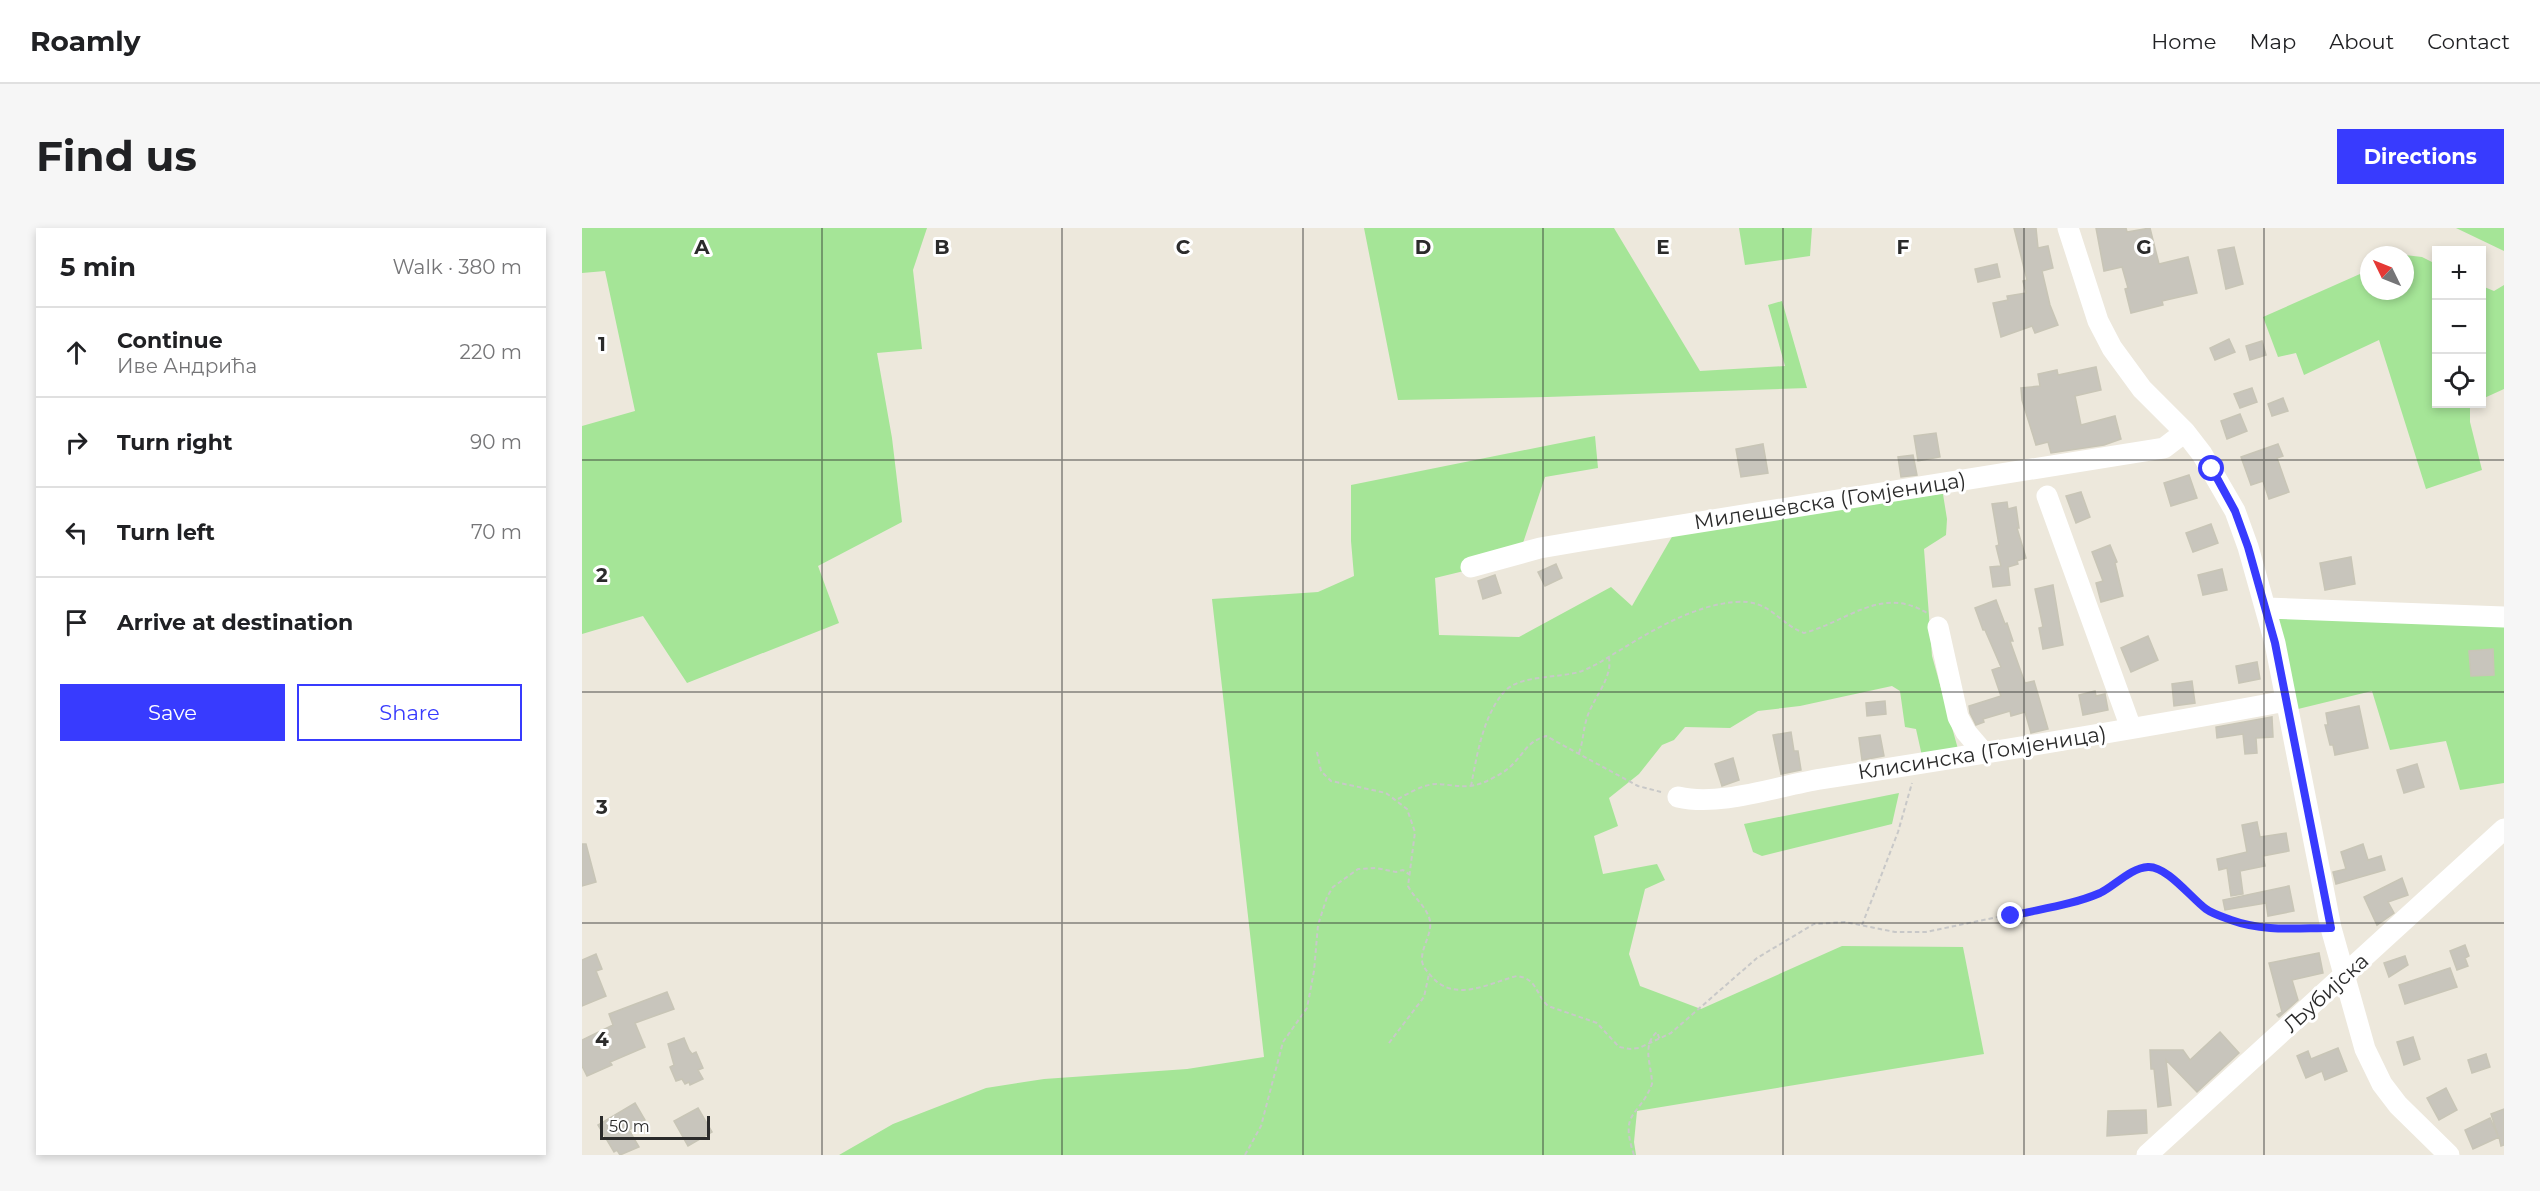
<!DOCTYPE html>
<html lang="en">
<head>
<meta charset="utf-8">
<style>
	:root { --surface:#fff; --page:#f6f6f6; --text:#202124; --muted:#757577; --line:#e0e0e0; --accent:#383bfe }
	body { margin:0; font-family:Montserrat,sans-serif; background:var(--page); color:var(--text) }
	.controls { position:absolute; right:18px; top:18px; display:grid; overflow:hidden; border-radius:0px; box-shadow:0 3px 9px #0003 }
	.controls button { width:54px; height:54px; display:grid; place-items:center; padding:0; border:0; border-bottom:2px solid var(--line); background:var(--surface); color:var(--text); font:30px sans-serif }
	.compass { position:absolute; left:1778px; top:18px; width:54px; height:54px; border-radius:50%; background:var(--surface); box-shadow:0 3px 9px #0003; rotate:313deg }
	.scale { position:absolute; left:18px; bottom:15px; width:110px; box-sizing:border-box; padding-left:6px; border:3px solid #2b2b2b; border-top:0; font-size:16px; line-height:21px; white-space:nowrap; color:#2b2b2b; -webkit-text-stroke:4px #fff; paint-order:stroke }
	.stop { position:absolute; width:18px; height:18px; margin:-14px; border:4px solid #383bfe; border-radius:50%; background:#fff }
	.stop.end { background:#383bfe; border-color:#fff; box-shadow:0 2px 6px #0008 }
	.list { margin:0; padding:0; list-style:none }
	h2 { display:flex; justify-content:space-between; align-items:center; height:78px; margin:0; padding:0 24px; font-size:26px }
	h2 small { font-size:20px; font-weight:400; color:var(--muted) }
	.list li { display:grid; grid-template-columns:39px 1fr auto; gap:18px; align-items:center; box-sizing:border-box; height:90px; padding:0 24px; border-top:2px solid var(--line) }
	.list b { display:block; font-size:22px; white-space:nowrap }
	.list p { margin:0; font-size:20px; white-space:nowrap; color:var(--muted) }
	.list em { font-size:20px; font-style:normal; color:var(--muted) }
	.actions { display:flex; gap:12px; padding:18px 24px }
	.actions a { flex:1; padding:14px 0; border:2px solid var(--accent); border-radius:0px; text-align:center; font-size:21px; color:var(--accent) }
	.actions .main { background:var(--accent); color:#fff }
	.icon { flex:none; width:33px; height:33px; fill:none; stroke:currentColor; stroke-width:2; stroke-linecap:round; stroke-linejoin:round }
	.map { position:relative; flex:none; width:1922px; height:927px; overflow:hidden; border-radius:0px }
	header { display:flex; align-items:center; gap:36px; box-sizing:border-box; height:84px; padding:0 30px; background:var(--surface); border-bottom:2px solid var(--line) }
	header strong { font-size:28px }
	nav { display:flex; gap:33px; margin-inline-start:auto; font-size:21px }
	.intro { display:flex; align-items:center; justify-content:space-between; box-sizing:border-box; height:144px; padding:0 36px }
	h1 { margin:0; font-size:42px }
	.button { padding:15px 27px; border-radius:0px; background:var(--accent); color:#fff; font-size:21px; font-weight:700 }
	main { display:flex; gap:36px; padding:0 36px }
	aside { flex:1; background:var(--surface); border-radius:0px; box-shadow:0 3px 9px #0003 }
	.map>svg:first-child { display:block }
	.green { fill:#a5e597 }
	.building { fill:#c8c5bc; stroke:#c8c5b6; stroke-width:1.5 }
	.lines { fill:none; stroke-linecap:round; stroke-linejoin:round }
	.path { stroke:#c8c8c8; stroke-width:2; stroke-dasharray:4.5 3; stroke-linecap:butt }
	.minor { stroke:#fff; stroke-width:21 }
	.route { stroke:#383bfe; stroke-width:8 }
	.grid { fill:none; stroke:#2b2b2b; stroke-width:1.5; stroke-opacity:0.55 }
	.labels { text-anchor:middle; stroke-width:6; stroke-linejoin:round; paint-order:stroke }
	.street-label { font-size:21px; fill:#2b2b2b; stroke:#fff }
	.grid-label { font-size:20px; text-anchor:middle; font-weight:bold; fill:#2b2b2b; stroke:#fff; stroke-width:6; stroke-linejoin:round; paint-order:stroke }
</style>
</head>
<body>
<header>
<strong>Roamly</strong>
<nav><a>Home</a><a>Map</a><a>About</a><a>Contact</a></nav>
</header>
<div class="intro"><h1>Find us</h1><a class="button">Directions</a></div>
<main>
<aside>
<h2>5 min<small>Walk · 380 m</small></h2>
<ul class="list">
<li><svg class="icon" aria-label="ahead" viewBox="0 0 24 24"><path d="M12 20V5M6 11l6-6 6 6"/></svg><div><b>Continue</b><p>Иве Андрића</p></div><em>220 m</em></li>
<li><svg class="icon" aria-label="right" viewBox="0 0 24 24"><path d="M7 20v-9h11M14 6l5 5-5 5"/></svg><div><b>Turn right</b></div><em>90 m</em></li>
<li><svg class="icon" aria-label="left" viewBox="0 0 24 24"><path d="M17 20v-9H6M10 6l-5 5 5 5"/></svg><div><b>Turn left</b></div><em>70 m</em></li>
<li><svg class="icon" aria-label="arrive" viewBox="0 0 24 24"><path d="M6 21V4h12l-3 4 3 4H6"/></svg><div><b>Arrive at destination</b></div></li>
</ul>
<div class="actions"><a class="main">Save</a><a>Share</a></div>
</aside>
<div class="map">
<svg width="1922" height="927" viewBox="0 0 1922 927">
	<rect width="100%" height="100%" fill="#ede8dc"/>
	<!-- green -->
	<path class="green" d="M0 0H345L331 42 340 121 295 125 310 210 320 294 236 338 257 395 105 455 61 388 0 406V198L53 183 23 43 0 45Z
		M782 0H1032L1118 143 1203 138 1186 77 1200 73 1225 160 965 169 816 172Z
		M1157 0H1230L1228 28 1163 37Z
		M1874 0H1922V23Z
		M1823 27 1840 29 1854 36V176H1891L1888 177V194L1900 242 1844 261 1797 112 1722 147 1714 125 1696 129 1681 89 1787 42V63H1823Z
		M1922 57V161L1900 171V58L1912 63Z
		M1013 208 1016 240 963 249 936 330 853 350 857 407 937 409 1029 359 1050 378 1091 307 1360 260 1365 291 1364 307 1342 321 1350 428 1376 521 1340 528 1334 501 1323 499 1318 463 1310 458 1218 478 1176 483 1148 500 1103 499 1092 512 1080 517 1057 546 1027 570 1036 598 1012 608 1021 646 1075 636 1083 652 1063 661 1047 726 1058 758 1119 781 1260 718 1381 719 1402 826 1055 883 1052 914 1054 927H257L311 896 404 860 462 851 605 841 682 829 630 371 736 364 772 348 769 313V257Z
		M1693 386 1922 399V555L1878 562 1864 513 1808 522 1790 463 1716 481Z
		M1317 565 1310 596 1180 628 1171 624 1162 596Z"/>
	<!-- building -->
	<path class="building" d="M1432 0H1454L1456 20 1466 18 1471 40 1460 43 1468 77 1476 97 1453 105 1450 98 1419 109 1411 75 1426 72 1425 68 1444 65 1441 53 1445 52Z
		M1514 0H1544L1545 4 1568 0 1577 36 1606 29 1615 65 1580 73 1581 77 1549 85 1543 61 1546 60 1540 39 1522 43Z
		M1652 19 1661 56 1644 61 1636 22Z
		M1415 36 1418 49 1396 54 1393 41Z
		M1647 111 1653 124 1633 132 1628 120Z
		M1680 113 1684 127 1668 132 1664 118Z
		M1514 139 1519 162 1493 168 1499 197 1533 188 1539 211 1522 217 1469 225 1466 214 1454 217 1440 172 1439 160 1458 158 1456 146 1475 142 1476 147Z
		M1670 160 1675 174 1658 180 1652 166Z
		M1701 170 1706 183 1690 188 1686 176Z
		M1658 186 1665 203 1645 211 1639 193Z
		M1354 205 1358 229 1336 233 1332 208Z
		M1181 216 1186 245 1159 249 1154 221Z
		M1696 216 1701 228 1695 230 1707 264 1687 271 1681 253 1669 257 1659 229Z
		M1331 227 1335 247 1319 249 1316 229Z
		M1607 247 1615 270 1589 278 1582 255Z
		M1499 264 1508 289 1494 295 1484 268Z
		M1425 274 1426 281 1434 279 1437 300H1435L1444 330 1435 333 1436 336 1426 339 1428 357 1411 359 1408 339 1419 338 1414 318 1417 317 1410 276Z
		M1629 296 1636 315 1611 324 1604 305Z
		M1528 317 1535 334 1533 335 1541 368 1519 374 1514 355 1521 353 1510 324Z
		M1769 329 1773 356 1743 362 1738 335Z
		M974 336 980 350 963 358 956 344Z
		M1640 341 1645 362 1621 367 1616 347Z
		M913 347 919 365 901 371 896 353Z
		M1471 357 1481 417 1461 421 1457 400 1461 399 1453 361Z
		M1414 372 1423 396 1425 395 1431 413H1428L1443 455 1452 453 1466 501 1449 505 1443 484 1429 488 1428 483 1401 491 1402 494 1394 497 1388 485 1387 478 1419 468 1410 442 1419 439 1403 402H1401L1393 380Z
		M1566 408 1576 432 1549 444 1539 420Z
		M1911 421 1912 447 1889 448 1887 423Z
		M1675 434 1678 451 1657 455 1654 438Z
		M1610 453 1613 475 1592 478 1590 456Z
		M1513 463 1514 468 1523 466 1526 482 1501 487 1497 467Z
		M1303 473 1304 486 1285 488 1284 475Z
		M1777 478 1786 520 1753 527 1751 517H1748L1743 497H1746L1744 485Z
		M1690 489 1691 509 1674 510 1675 525 1663 526 1661 506 1635 510 1634 499Z
		M1209 504 1212 523H1216L1219 542 1199 546 1191 507Z
		M1298 507 1302 528 1280 532 1277 510Z
		M1151 530 1157 552 1140 558 1133 536Z
		M1835 536 1842 559 1822 565 1815 542Z
		M1675 594 1678 609 1704 605 1707 623 1681 628 1683 638 1658 643 1661 666 1649 668 1645 640 1637 642 1635 631 1665 624 1660 597Z
		M0 616H4L14 654 0 658Z
		M1781 616 1786 632 1799 628 1803 642 1754 656 1751 644 1764 641 1759 624Z
		M1820 650 1826 667 1806 674 1812 685 1795 697 1782 669Z
		M1707 658 1712 683 1686 688 1684 675 1643 682 1641 672Z
		M1883 717 1887 728 1883 730 1886 738 1875 742 1868 723Z
		M1737 725 1741 745 1710 752 1716 772 1697 789 1695 787 1700 784 1687 735Z
		M14 726 20 741 14 743 24 768 0 778V732Z
		M1823 728 1826 737 1807 749 1802 735Z
		M1868 740 1875 759 1823 776 1817 757Z
		M85 764 92 781 53 795 63 819 28 834 30 837 5 848 0 838V812L31 797 27 786Z
		M1638 804 1657 825 1615 864 1584 832 1589 877 1576 879 1572 841H1569L1568 822H1601L1608 832Z
		M1831 809 1838 831 1822 837 1815 814Z
		M102 810 107 822 110 826 114 824 121 840 116 842 121 851 108 857 107 854 103 856 100 851 94 853 88 839 92 837 86 816Z
		M1756 820 1765 843 1743 852 1740 843 1724 850 1715 828 1726 823 1729 831Z
		M1904 826 1908 839 1890 845 1886 832Z
		M1864 860 1875 882 1857 892 1845 870Z
		M53 875 63 892 47 902 57 919 38 927 35 922 32 924 16 897Z
		M116 880 130 904 106 918 92 893Z
		M1922 881V917L1919 918 1917 909 1891 921 1883 902 1908 890 1916 908 1909 886Z
		M1564 882 1565 905 1525 908 1526 883Z"/>
	<g class="lines">
		<!-- path -->
		<path class="path" d="M735 524 739 543 749 553 804 565 825 581 833 604 826 658C832 670 845 679 848 693 850 707 839 719 840 733 841 740 846 744 850 749 873 775 907 755 935 748 956 751 953 766 966 778L1015 795 1037 819 1048 821 1057 820 1089 805 1175 730 1232 696 1263 694 1313 704H1344L1492 673 1518 665 1555 642 1565 639 1575 640 1584 646 1627 683 1650 693 1677 700 1700 703 1731 700
			M997 525C1001 514 1001 504 1004 493 1009 472 1031 451 1027 430
			M889 558C895 527 901 488 922 464 938 446 977 451 1000 443 1015 437 1026 429 1040 421 1072 401 1114 377 1153 374 1189 371 1195 395 1222 405 1265 394 1299 357 1345 385
			M816 571C827 565 842 556 855 556 875 557 885 562 905 553 913 549 923 544 929 538 943 525 943 515 964 508L1056 558 1079 564
			M1280 697 1316 604 1330 555
			M807 815 842 769 847 746
			M663 927 679 898 701 814 725 780 732 743 736 697 745 669 751 659 776 641 794 640 814 644 821 642 828 647
			M1052 927C1037 882 1057 890 1070 856 1070 838 1059 818 1075 804L1078 812"/>
		<!-- minor -->
		<path class="minor" d="M1486 0 1516 93 1530 120 1560 161 1603 204 1620 226 1653 283 1666 319 1693 415 1749 700 1783 821 1800 856 1816 877 1867 927
			M1465 268 1549 500
			M889 339 958 320 999 313 1582 220 1603 204
			M1684 380 1922 389
			M1356 399 1376 489 1384 504 1402 525
			M1096 569C1139 579 1195 558 1239 551 1394 527 1549 502 1704 473
			M1565 927 1922 601"/>
	</g>
	<g class="lines">
		<!-- route -->
		<path class="route" d="M1429 688C1458 681 1490 677 1518 665 1533 658 1548 640 1566 639 1585 638 1609 670 1624 681 1631 686 1641 689 1649 692 1682 704 1714 700 1749 700L1693 415 1666 319 1653 283 1630 241"/>
	</g>
	<!-- grid -->
	<path class="grid" d="M240 0V927M480 0V927M721 0V927M961 0V927M1201 0V927M1442 0V927M1682 0V927M0 232H1922M0 464H1922M0 695H1922"/>
	<g class="labels">
		<!-- street labels -->
		<g class="street-label">
			<text transform="translate(1248 273) rotate(-9)" y="7">Милешевска (Гомјеница)</text>
			<text transform="translate(1400 525) rotate(-9)" y="7">Клисинска (Гомјеница)</text>
			<text transform="translate(1744 765) rotate(-42)" y="7">Љубијска</text>
		</g>
	</g>
	<g class="grid-label">
		<text x="120" y="26">A</text>
		<text x="360" y="26">B</text>
		<text x="601" y="26">C</text>
		<text x="841" y="26">D</text>
		<text x="1081" y="26">E</text>
		<text x="1321" y="26">F</text>
		<text x="1562" y="26">G</text>
		<text x="20" y="123">1</text>
		<text x="20" y="354">2</text>
		<text x="20" y="586">3</text>
		<text x="20" y="818">4</text>
	</g>
</svg>
<div class="controls">
<button>+</button>
<button>−</button>
<button><svg class="icon" aria-label="locate" viewBox="0 0 24 24"><circle cx="12" cy="12" r="6"/><path d="M12 2v4M12 18v4M2 12h4M18 12h4"/></svg></button>
</div>
<svg class="compass" viewBox="-18 -18 36 36"><path d="M0-13l5 13h-10z" fill="#e53935"/><path d="M0 13l5-13h-10z" fill="#757577"/></svg>
<div class="scale">50 m</div>
<div class="stop" style="left:1630px;top:241px"></div>
<div class="stop end" style="left:1429px;top:688px"></div>
</div>
</main>
</body>
</html>
